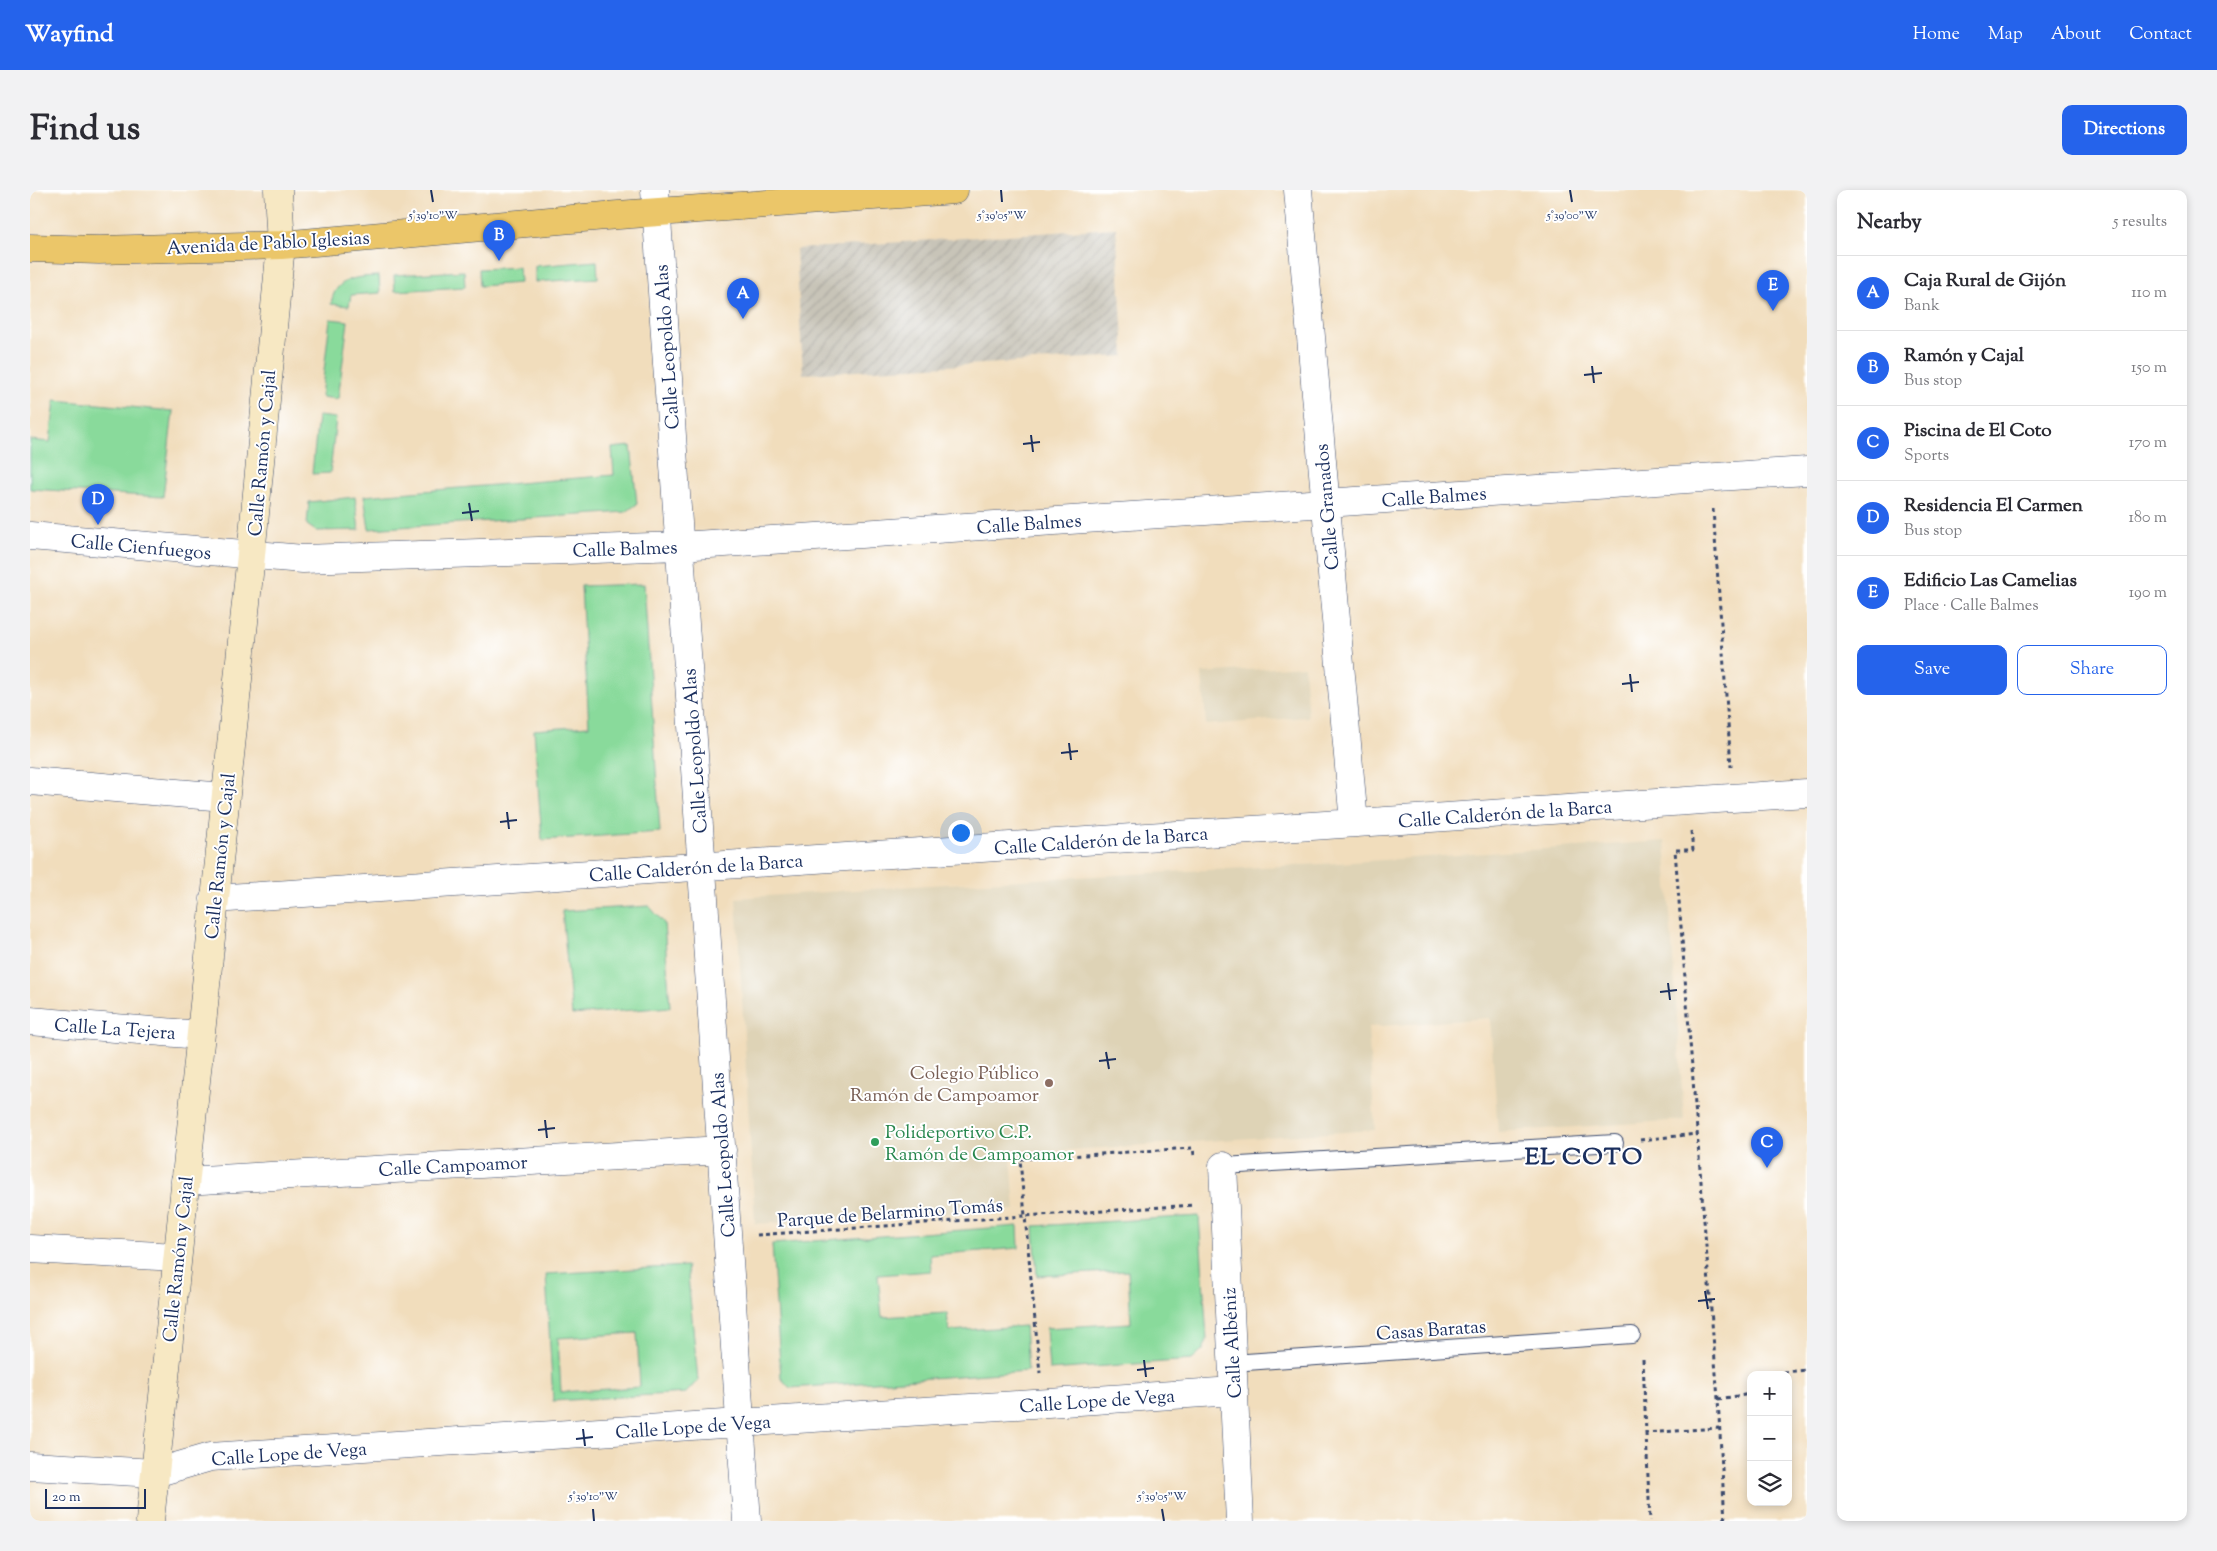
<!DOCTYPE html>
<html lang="en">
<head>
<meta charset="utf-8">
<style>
	:root { --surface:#fff; --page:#f2f2f3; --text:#2b2b33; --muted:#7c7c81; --line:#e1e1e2; --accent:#2563eb }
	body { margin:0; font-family:"Sorts Mill Goudy",serif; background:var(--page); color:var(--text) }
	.controls { position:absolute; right:15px; bottom:15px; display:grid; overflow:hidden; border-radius:10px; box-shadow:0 2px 8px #0003 }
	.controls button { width:45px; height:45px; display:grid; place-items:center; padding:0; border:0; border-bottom:1px solid var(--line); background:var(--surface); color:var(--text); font:25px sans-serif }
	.scale { position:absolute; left:15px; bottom:12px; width:101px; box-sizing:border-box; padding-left:5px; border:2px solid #1b2f5e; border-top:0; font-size:14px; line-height:18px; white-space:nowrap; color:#1b2f5e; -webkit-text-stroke:4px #fff; paint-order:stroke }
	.you { position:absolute; left:930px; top:642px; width:18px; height:18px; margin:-12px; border:4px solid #fff; border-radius:50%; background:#1a73e8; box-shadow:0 0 0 8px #1a73e833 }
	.badge { display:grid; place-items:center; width:32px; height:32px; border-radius:50%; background:var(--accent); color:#fff; font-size:16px; font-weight:700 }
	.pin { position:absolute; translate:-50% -41px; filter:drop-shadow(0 1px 2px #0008) }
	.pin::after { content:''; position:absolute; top:26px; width:18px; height:15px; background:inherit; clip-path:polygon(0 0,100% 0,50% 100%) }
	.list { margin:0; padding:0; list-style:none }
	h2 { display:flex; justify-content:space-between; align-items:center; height:65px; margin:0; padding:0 20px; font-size:21px }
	h2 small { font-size:16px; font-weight:400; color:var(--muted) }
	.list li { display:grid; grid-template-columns:32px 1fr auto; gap:15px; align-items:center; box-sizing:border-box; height:75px; padding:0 20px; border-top:1px solid var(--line) }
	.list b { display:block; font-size:19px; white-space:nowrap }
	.list p { margin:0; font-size:16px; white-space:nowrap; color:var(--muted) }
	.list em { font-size:16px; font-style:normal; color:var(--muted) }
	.actions { display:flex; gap:10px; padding:15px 20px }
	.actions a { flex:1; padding:11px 0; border:1px solid var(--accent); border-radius:10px; text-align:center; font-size:18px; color:var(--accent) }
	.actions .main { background:var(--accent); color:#fff }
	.icon { flex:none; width:28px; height:28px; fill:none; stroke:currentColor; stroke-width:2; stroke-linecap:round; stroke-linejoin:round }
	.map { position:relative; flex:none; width:1777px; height:1331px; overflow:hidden; border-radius:10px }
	header { display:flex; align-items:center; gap:30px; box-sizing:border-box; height:70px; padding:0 25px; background:var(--accent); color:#fff }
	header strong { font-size:24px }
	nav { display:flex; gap:28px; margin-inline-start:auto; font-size:18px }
	.intro { display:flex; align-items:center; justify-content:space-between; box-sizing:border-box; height:120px; padding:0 30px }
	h1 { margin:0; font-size:35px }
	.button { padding:12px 22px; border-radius:10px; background:var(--accent); color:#fff; font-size:18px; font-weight:700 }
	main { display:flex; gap:30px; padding:0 30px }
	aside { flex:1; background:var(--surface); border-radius:10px; box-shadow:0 2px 8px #0003 }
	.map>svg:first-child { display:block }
	.built { fill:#ded3b6 }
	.industrial { fill:url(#industrial-furrows) }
	.green { fill:#89da9b; stroke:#52847c; fill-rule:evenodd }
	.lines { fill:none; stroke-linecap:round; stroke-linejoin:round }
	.lane-casing { stroke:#3b496c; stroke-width:18 }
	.street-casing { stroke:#3b496c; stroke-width:29 }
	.secondary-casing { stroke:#3b496c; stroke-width:29 }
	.primary-casing { stroke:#3b496c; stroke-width:29 }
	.path { stroke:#3b496c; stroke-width:3; stroke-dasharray:4 4; stroke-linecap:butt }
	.lane { stroke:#fff; stroke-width:16 }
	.street { stroke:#fff; stroke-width:28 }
	.secondary { stroke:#f7e8c3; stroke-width:28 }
	.primary { stroke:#ebc669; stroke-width:28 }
	.ticks { fill:none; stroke:#1b2f5e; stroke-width:2 }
	.education-dot { fill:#8d6e63; stroke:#fff; stroke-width:2 }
	.leisure-dot { fill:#2e9e5b; stroke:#fff; stroke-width:2 }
	.labels { text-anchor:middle; stroke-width:4; stroke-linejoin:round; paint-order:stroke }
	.street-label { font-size:19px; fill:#1b2f5e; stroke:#fff }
	.education-label { font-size:19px; fill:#785e54; stroke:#fff; text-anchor:end }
	.leisure-label { font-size:19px; fill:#27864d; stroke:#fff; text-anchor:start }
	.district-label { font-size:24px; font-weight:bold; letter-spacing:1px; fill:#1b2f5e; stroke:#fff }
	.ticks-label { font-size:12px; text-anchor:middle; fill:#1b2f5e; stroke:#fff; stroke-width:4; stroke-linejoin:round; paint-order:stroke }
</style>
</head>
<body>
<header>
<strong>Wayfind</strong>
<nav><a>Home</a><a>Map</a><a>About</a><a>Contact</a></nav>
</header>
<div class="intro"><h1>Find us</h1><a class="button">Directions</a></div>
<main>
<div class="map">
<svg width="1777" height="1331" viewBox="0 0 1777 1331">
	<defs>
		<pattern id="industrial-furrows" width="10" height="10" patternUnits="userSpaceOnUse" patternTransform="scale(1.25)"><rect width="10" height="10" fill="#c8c4b8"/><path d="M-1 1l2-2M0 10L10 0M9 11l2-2" fill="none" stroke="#aba9a1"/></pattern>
	</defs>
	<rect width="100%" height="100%" fill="#fff"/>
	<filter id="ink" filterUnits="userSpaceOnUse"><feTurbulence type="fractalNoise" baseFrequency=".02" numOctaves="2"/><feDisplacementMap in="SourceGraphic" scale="10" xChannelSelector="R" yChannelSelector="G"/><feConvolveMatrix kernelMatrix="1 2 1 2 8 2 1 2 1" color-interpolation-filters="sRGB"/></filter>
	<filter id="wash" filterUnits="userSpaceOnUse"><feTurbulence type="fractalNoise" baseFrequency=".0096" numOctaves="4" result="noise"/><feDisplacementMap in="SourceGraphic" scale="20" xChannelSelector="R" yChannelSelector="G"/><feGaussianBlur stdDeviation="1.12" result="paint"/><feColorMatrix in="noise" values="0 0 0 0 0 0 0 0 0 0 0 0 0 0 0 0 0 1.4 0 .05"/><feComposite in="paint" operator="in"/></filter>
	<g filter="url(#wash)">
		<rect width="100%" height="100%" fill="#f1ddbc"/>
		<!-- built -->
		<path class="built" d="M1274 476 1278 527 1176 535 1172 483Z
			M1635 651 1654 930 1468 942 1460 828 1338 837 1345 940 981 964 985 1020 725 1034 706 708 900 695 1308 673Z"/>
		<!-- industrial -->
		<path class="industrial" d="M1086 38 1094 166 773 184 766 59Z"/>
		<!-- green -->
		<path class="green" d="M567 71 568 88 505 92V76Z
			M489 77 490 93 450 96 449 79Z
			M434 81 435 97 365 101 364 85Z
			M349 86 350 103 321 105 319 116 301 114C305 87 327 87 349 86Z
			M300 129 318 131 308 209 291 207Z
			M25 210 143 221 133 307 0 299V250L20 252Z
			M288 226 306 228 300 283 282 284Z
			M601 256 607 314 596 322 339 339 334 306 584 285 582 258Z
			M325 307 329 340 286 341 277 335 279 312Z
			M614 394 630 642 512 650 504 540 559 536 551 396Z
			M619 716 634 733 640 817 542 825 532 721Z
			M1169 1026 1177 1150 1173 1160 1162 1170 1019 1180 1016 1138 1101 1133 1098 1081 1007 1086 1004 1036Z
			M988 1036 989 1058 900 1065 901 1081 848 1085 852 1127 917 1123 919 1141 995 1136 998 1181 760 1198 751 1188 742 1054Z
			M657 1076 668 1190 656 1203 523 1211 516 1084ZM607 1143 610 1197 531 1202 528 1148Z"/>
	</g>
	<g filter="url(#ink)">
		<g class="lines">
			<!-- lane casing -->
			<g class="lane-casing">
				<path id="lane" d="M1193 976 1585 953
					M1202 1173 1602 1145"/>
			</g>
			<!-- street casing -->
			<g class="street-casing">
				<path id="street" d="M625 0 717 1331
					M1268 0 1324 633
					M0 346 273 369 650 356 1777 281
					M0 591 195 607
					M184 709 1777 603
					M0 831 170 845
					M1193 976 1210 1331
					M155 991 692 960
					M0 1059 147 1067
					M0 1276 125 1283 180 1267 1204 1201"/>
			</g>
			<!-- secondary casing -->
			<g class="secondary-casing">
				<path id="secondary" d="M120 1331 221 365 251 55 248 0"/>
			</g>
			<!-- primary casing -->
			<g class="primary-casing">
				<path id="primary" d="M0 58 69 60 251 55 575 26 924 0"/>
			</g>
			<!-- path -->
			<path class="path" d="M1683 319 1701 577
				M1661 641 1663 660H1645L1688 1209 1695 1331
				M1610 950 1666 944
				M1164 965 1163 958 990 969 995 1026 1164 1015
				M727 1045 995 1026 1010 1183
				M1613 1169 1616 1243 1689 1238
				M1722 1185 1777 1180
				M1688 1209 1721 1204
				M1616 1243 1620 1331
				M1687 1331H1695"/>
			<!-- lane -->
			<use href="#lane" class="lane"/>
			<!-- street -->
			<use href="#street" class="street"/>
			<!-- secondary -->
			<use href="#secondary" class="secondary"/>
			<!-- primary -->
			<use href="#primary" class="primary"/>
		</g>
	</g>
	<!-- ticks -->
	<path class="ticks" d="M401 0 403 12M971 0 972 12M1540 0 1542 12M1562 176 1564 193M1554 185 1572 183M1001 245 1003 262M993 254 1010 252M439 313 442 331M432 323 449 321M1600 484 1602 502M1592 494 1609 492M1039 553 1041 570M1031 563 1048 561M477 622 479 639M470 632 487 630M1638 793 1640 810M1630 802 1647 800M1076 862 1079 879M1069 871 1086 869M515 930 517 948M508 940 525 938M1675 1101 1678 1119M1668 1111 1685 1109M1114 1170 1116 1187M1107 1180 1124 1178M553 1239 555 1256M546 1249 563 1247M563 1319 564 1331M1132 1319 1134 1331"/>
	<!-- markers -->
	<circle class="education-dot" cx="1019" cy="893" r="5"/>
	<circle class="leisure-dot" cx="845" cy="952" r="5"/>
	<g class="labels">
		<!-- street labels -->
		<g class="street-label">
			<text transform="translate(238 52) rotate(-3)" y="7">Avenida de Pablo Iglesias</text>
			<text transform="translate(636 157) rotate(-94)" y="7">Calle Leopoldo Alas</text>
			<text transform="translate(231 263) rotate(-85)" y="7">Calle Ramón y Cajal</text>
			<text transform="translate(1404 306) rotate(-4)" y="7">Calle Balmes</text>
			<text transform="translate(1296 317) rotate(-95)" y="7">Calle Granados</text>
			<text transform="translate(999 333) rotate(-4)" y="7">Calle Balmes</text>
			<text transform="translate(111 356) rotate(5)" y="7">Calle Cienfuegos</text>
			<text transform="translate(595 358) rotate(-2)" y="7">Calle Balmes</text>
			<text transform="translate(664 561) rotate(-94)" y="7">Calle Leopoldo Alas</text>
			<text transform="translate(1475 623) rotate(-4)" y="7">Calle Calderón de la Barca</text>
			<text transform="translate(1071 650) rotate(-4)" y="7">Calle Calderón de la Barca</text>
			<text transform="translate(189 666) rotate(-84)" y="7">Calle Ramón y Cajal</text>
			<text transform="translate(666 677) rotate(-4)" y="7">Calle Calderón de la Barca</text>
			<text transform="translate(85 838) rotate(4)" y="7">Calle La Tejera</text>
			<text transform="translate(692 965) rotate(-94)" y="7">Calle Leopoldo Alas</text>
			<text transform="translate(423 975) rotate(-3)" y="7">Calle Campoamor</text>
			<text transform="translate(860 1022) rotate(-4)" y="7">Parque de Belarmino Tomás</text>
			<text transform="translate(147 1069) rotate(-84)" y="7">Calle Ramón y Cajal</text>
			<text transform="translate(1401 1139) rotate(-4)" y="7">Casas Baratas</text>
			<text transform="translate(1201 1153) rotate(-93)" y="7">Calle Albéniz</text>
			<text transform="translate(1067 1210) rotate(-4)" y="7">Calle Lope de Vega</text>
			<text transform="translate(663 1236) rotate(-4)" y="7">Calle Lope de Vega</text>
			<text transform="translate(259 1263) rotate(-4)" y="7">Calle Lope de Vega</text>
		</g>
		<!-- education labels -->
		<g class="education-label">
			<text x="1009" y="889">Colegio Público<tspan x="1009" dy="22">Ramón de Campoamor</tspan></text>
		</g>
		<!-- leisure labels -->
		<g class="leisure-label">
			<text x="855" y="948">Polideportivo C.P.<tspan x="855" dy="22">Ramón de Campoamor</tspan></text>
		</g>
		<!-- district labels -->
		<g class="district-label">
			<text x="1554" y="974">EL COTO</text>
		</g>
	</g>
	<g class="ticks-label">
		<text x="403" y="29">5°39'10"W</text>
		<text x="972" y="29">5°39'05"W</text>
		<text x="1542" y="29">5°39'00"W</text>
		<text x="563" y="1310">5°39'10"W</text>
		<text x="1132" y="1310">5°39'05"W</text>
	</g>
</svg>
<div class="controls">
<button>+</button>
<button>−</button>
<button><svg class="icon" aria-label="layers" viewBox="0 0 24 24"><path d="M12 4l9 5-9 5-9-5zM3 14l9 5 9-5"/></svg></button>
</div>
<div class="scale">20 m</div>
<div class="you"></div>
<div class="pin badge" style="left:713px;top:129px">A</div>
<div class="pin badge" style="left:469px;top:71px">B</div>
<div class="pin badge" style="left:1737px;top:978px">C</div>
<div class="pin badge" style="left:68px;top:335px">D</div>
<div class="pin badge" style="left:1743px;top:121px">E</div>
</div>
<aside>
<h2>Nearby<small>5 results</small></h2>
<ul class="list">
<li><span class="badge">A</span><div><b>Caja Rural de Gijón</b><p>Bank</p></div><em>110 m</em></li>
<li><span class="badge">B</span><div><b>Ramón y Cajal</b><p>Bus stop</p></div><em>150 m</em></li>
<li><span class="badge">C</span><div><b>Piscina de El Coto</b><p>Sports</p></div><em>170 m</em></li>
<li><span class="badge">D</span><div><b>Residencia El Carmen</b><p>Bus stop</p></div><em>180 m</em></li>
<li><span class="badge">E</span><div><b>Edificio Las Camelias</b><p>Place · Calle Balmes</p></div><em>190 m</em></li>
</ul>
<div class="actions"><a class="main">Save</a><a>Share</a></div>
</aside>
</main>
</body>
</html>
